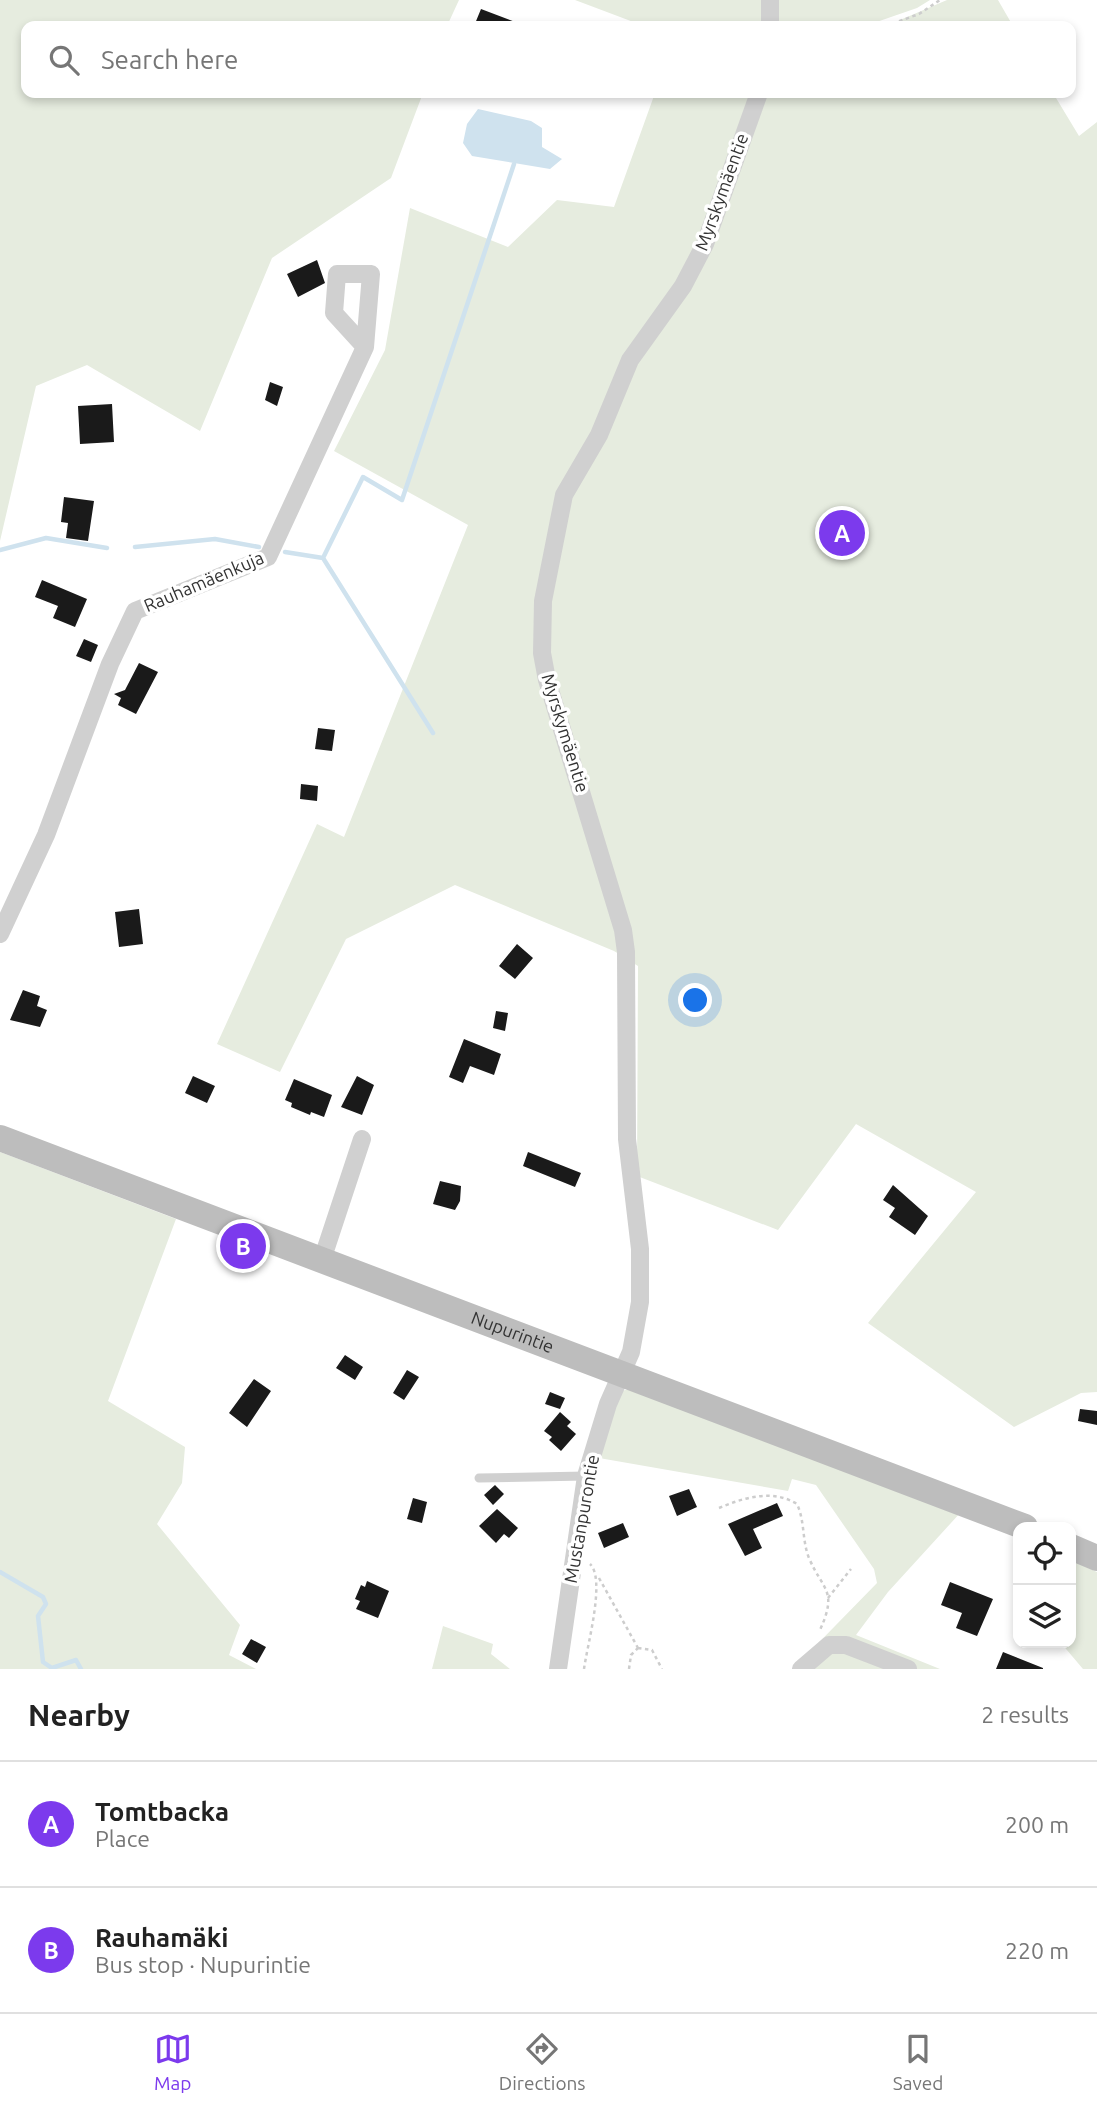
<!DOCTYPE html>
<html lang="en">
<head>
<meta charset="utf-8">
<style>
	:root { --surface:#fff; --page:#f2f2f2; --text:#222; --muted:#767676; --line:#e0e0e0; --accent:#7c3aed }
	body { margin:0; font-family:Ubuntu,sans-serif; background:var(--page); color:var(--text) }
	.controls { position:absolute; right:21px; bottom:21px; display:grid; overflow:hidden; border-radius:14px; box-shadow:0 4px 10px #0003 }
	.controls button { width:63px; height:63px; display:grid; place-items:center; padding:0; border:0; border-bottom:2px solid var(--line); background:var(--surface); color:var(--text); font:35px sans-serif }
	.you { position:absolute; left:696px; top:1001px; width:24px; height:24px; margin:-18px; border:5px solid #fff; border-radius:50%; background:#1a73e8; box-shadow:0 0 0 10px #1a73e833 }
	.badge { display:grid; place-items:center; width:46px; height:46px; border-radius:50%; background:var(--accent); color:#fff; font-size:23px; font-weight:700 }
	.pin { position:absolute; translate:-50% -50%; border:4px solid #fff; box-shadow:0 2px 7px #0006 }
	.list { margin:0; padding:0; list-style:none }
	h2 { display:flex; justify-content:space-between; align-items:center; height:91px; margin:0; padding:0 28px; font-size:30px }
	h2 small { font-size:23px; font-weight:400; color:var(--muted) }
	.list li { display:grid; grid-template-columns:46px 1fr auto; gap:21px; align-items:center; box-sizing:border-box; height:126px; padding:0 28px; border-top:2px solid var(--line) }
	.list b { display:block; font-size:26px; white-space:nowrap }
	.list p { margin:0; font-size:23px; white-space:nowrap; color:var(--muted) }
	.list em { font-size:23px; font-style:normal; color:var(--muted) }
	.icon { flex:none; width:38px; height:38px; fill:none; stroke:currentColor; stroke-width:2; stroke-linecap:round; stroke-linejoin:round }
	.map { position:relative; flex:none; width:1097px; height:1669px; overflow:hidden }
	.search { position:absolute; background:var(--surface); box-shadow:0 4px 10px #0003; left:21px; right:21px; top:21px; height:77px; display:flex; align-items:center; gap:18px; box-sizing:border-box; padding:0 24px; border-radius:14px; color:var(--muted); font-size:26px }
	.sheet { height:343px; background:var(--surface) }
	nav { display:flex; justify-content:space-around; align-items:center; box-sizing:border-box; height:98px; border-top:2px solid var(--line); background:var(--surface); font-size:19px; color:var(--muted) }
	nav a { display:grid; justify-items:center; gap:4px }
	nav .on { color:var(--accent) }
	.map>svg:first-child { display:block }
	.green { fill:#e6ecdf }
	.water { fill:#cfe2ee }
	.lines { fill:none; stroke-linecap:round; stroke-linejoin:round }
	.stream { stroke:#cfe2ee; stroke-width:4.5 }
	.building { fill:#1a1a1a }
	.path { stroke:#cdcdcd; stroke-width:2.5; stroke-dasharray:3.5 3.5; stroke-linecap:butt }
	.lane { stroke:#d0d0d0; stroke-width:9 }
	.street { stroke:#d0d0d0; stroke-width:18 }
	.secondary { stroke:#bdbdbd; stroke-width:26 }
	.labels { text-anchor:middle; stroke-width:7; stroke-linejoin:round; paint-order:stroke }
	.street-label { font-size:18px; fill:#333; stroke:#fff }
</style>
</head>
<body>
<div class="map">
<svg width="1097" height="1669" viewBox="0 0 1097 1669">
	<rect width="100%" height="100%" fill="#fff"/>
	<!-- green -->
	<path class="green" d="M0 0H459L447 26H26V93H423L391 178 272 258 200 431 87 365 36 386 0 541Z
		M575 0H930L917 8 865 26H644Z
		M947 0H998L1013 26H886Z
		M655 93H1053L1079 136 1097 122V1392L1081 1393 1014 1427 868 1323 976 1192 856 1124 778 1230 637 1176 638 966 614 951 455 885 346 939 280 1072 217 1044 317 824 344 837 468 525 334 451 385 350 410 208 508 247 557 200 614 207Z
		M0 1152 176 1219 108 1401 185 1447 182 1483 157 1524 240 1625 229 1655 256 1669H0Z
		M637 1388 961 1512 888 1592 856 1635 940 1669H793L877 1583 874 1569 816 1485 792 1479 788 1491 599 1458 620 1391Z
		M1071 1560 1097 1572V1669H1083L1061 1643H1071Z
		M443 1626 493 1644 491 1654 510 1669H432Z"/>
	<!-- water -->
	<path class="water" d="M478 109 531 121 542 128V147L562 159 550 169 472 156 463 143 467 124Z"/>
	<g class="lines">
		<!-- stream -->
		<path class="stream" d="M135 547 215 539 259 547
			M0 550 46 538 107 548
			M285 552 323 558 363 477 402 500 514 164
			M323 558 433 733
			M0 1572 43 1597 46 1604 38 1616 43 1662 52 1668 76 1660 81 1669"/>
	</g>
	<!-- building -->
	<path class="building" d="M481 9 523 25V26H474Z
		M317 260 325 283 298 297 287 274Z
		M270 382 283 387 277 406 265 400Z
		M112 404 114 442 80 444 78 406Z
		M64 497 94 501 88 541 66 538 68 523 61 522Z
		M42 580 87 599 75 627 53 618 58 606 35 597Z
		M84 639 98 645 91 662 76 656Z
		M139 663 158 672 136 714 118 705 121 698 114 694 125 690Z
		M318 728 335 730 332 751 315 749Z
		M301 784 318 786 317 801 300 799Z
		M139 909 143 944 119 947 115 912Z
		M517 944 533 958 515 979 499 966Z
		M23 990 40 996 37 1006 47 1010 40 1027 10 1020Z
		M496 1011 508 1013 505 1031 493 1028Z
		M464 1039 501 1054 494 1075 470 1066 463 1083 449 1077Z
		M193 1076 215 1086 207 1103 185 1093Z
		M357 1076 374 1085 362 1115 341 1107Z
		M294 1079 332 1095 324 1117 311 1112 310 1115 291 1107 292 1103 285 1100Z
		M528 1152 581 1173 575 1187 523 1166Z
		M440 1181 461 1186 460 1201 455 1210 433 1204Z
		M893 1185 928 1216 915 1235 889 1217 895 1208 883 1200Z
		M345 1355 363 1367 355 1380 336 1368Z
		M407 1370 419 1377 404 1400 393 1393Z
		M254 1379 271 1391 247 1427 229 1413Z
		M550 1392 565 1398 560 1409 545 1404Z
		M1080 1409 1097 1411V1425L1078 1421Z
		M560 1412 571 1422 567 1426 576 1434 561 1451 549 1440 552 1437 544 1431Z
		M495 1485 504 1494 493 1505 484 1495Z
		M689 1489 697 1507 677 1516 669 1496Z
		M413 1498 427 1502 422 1523 407 1519Z
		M777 1503 783 1516 753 1529 762 1548 745 1556 728 1524Z
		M497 1509 518 1528 509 1538 504 1534 496 1543 479 1526Z
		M623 1523 629 1537 604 1548 598 1533Z
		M367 1581 389 1591 378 1618 356 1609 360 1601 355 1599 361 1585 365 1587Z
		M950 1582 993 1599 977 1636 956 1628 962 1613 941 1605Z
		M251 1639 266 1647 257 1663 242 1654Z
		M1003 1652 1043 1668V1669H996Z"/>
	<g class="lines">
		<!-- path -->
		<path class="path" d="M886 26 919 14 940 0
			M719 1508C745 1497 773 1489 797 1504 805 1521 802 1541 809 1558 823 1591 838 1590 820 1630
			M599 1578 638 1648
			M828 1598 851 1569
			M638 1648 652 1650 662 1669
			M584 1669C587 1646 606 1579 590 1564
			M629 1669 631 1655 638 1648"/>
		<!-- lane -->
		<path class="lane" d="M479 1478 586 1476"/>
		<!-- street -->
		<path class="street" d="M770 26V0
			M0 934 46 835 110 664 135 611 268 557 365 347 371 274H337L334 313 365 347
			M322 1260 362 1139
			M558 1669 586 1476 608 1404 631 1352 640 1302V1249L627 1139 626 952 623 930 547 680 542 653 543 601 564 495 599 435 630 360 683 286 705 244 759 93
			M801 1669 829 1645H846L908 1669"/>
		<!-- secondary -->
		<g class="secondary">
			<path id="s1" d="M0 1138 1025 1527"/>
			<path d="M1071 1547 1097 1558"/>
		</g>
	</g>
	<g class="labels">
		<!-- street labels -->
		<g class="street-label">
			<text transform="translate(722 192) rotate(-70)" y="6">Myrskymäentie</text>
			<text transform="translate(204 582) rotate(-23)" y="6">Rauhamäenkuja</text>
			<text transform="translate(565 733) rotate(73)" y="6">Myrskymäentie</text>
			<text dy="6" stroke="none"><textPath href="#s1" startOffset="548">Nupurintie</textPath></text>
			<text transform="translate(582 1519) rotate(-80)" y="6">Mustanpurontie</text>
		</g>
	</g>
</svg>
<div class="controls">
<button><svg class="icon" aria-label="locate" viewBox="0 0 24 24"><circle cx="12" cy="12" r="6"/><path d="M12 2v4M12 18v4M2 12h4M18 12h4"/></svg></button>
<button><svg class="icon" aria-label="layers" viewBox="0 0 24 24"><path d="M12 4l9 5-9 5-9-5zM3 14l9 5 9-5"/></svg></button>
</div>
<div class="you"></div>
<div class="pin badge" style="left:842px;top:533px">A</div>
<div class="pin badge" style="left:243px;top:1246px">B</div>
<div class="search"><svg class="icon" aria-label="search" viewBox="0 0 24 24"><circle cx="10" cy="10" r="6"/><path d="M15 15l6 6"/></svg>Search here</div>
</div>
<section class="sheet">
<h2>Nearby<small>2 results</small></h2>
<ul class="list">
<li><span class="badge">A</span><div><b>Tomtbacka</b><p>Place</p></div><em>200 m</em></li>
<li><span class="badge">B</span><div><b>Rauhamäki</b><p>Bus stop · Nupurintie</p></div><em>220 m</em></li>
</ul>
</section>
<nav>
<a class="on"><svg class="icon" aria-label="map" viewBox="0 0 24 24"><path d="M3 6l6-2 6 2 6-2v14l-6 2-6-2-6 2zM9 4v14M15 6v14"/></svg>Map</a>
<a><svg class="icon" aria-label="directions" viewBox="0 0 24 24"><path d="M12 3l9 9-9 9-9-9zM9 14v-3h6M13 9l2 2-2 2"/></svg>Directions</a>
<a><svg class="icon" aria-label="saved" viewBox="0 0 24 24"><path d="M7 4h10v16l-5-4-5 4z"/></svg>Saved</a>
</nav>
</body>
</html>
